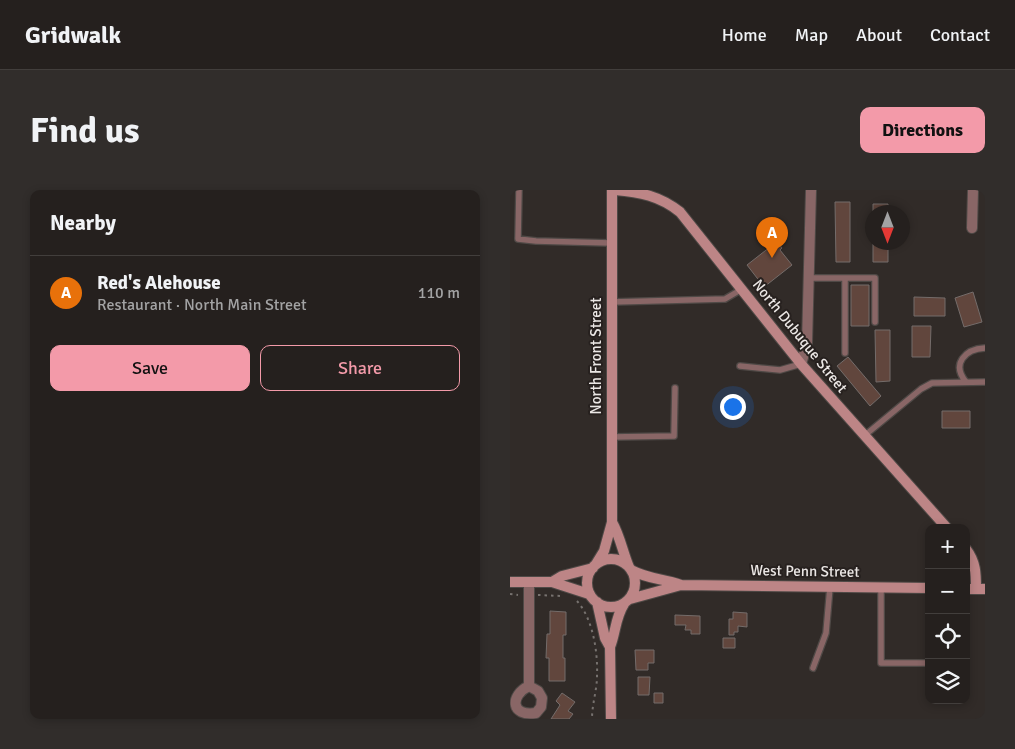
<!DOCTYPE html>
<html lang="en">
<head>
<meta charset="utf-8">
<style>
	:root { --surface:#25201e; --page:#312d2b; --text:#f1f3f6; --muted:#a3a3a4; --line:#423e3c; --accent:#f39aa9 }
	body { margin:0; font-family:Signika,sans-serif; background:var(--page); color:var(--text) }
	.controls { position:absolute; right:15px; bottom:15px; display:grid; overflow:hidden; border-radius:10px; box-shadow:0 2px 8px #0003 }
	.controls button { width:45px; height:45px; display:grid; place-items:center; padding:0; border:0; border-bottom:1px solid var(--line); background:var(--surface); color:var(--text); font:25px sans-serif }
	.compass { position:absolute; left:355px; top:15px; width:45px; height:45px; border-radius:50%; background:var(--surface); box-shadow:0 2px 8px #0003; rotate:180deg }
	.you { position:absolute; left:222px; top:216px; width:18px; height:18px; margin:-12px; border:4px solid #fff; border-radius:50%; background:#1a73e8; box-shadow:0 0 0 8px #1a73e833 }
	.badge { display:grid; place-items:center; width:32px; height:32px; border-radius:50%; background:var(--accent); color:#fff; font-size:16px; font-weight:700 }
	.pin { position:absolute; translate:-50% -41px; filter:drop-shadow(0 1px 2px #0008) }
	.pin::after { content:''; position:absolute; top:26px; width:18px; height:15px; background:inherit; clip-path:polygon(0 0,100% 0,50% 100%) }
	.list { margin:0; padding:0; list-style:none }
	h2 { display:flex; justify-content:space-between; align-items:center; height:65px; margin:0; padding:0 20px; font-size:21px }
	h2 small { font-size:16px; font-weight:400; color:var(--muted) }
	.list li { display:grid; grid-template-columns:32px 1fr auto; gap:15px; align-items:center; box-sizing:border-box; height:75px; padding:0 20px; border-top:1px solid var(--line) }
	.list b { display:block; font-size:19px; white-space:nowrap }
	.list p { margin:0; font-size:16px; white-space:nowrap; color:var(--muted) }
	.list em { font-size:16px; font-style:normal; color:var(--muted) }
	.actions { display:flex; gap:10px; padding:15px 20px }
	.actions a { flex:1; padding:11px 0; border:1px solid var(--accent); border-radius:10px; text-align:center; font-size:18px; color:var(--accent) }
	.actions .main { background:var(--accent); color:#111 }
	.icon { flex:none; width:28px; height:28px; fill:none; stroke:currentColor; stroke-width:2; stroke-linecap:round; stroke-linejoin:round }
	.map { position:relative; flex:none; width:475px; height:529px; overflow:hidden; border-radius:10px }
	header { display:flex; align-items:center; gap:30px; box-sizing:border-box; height:70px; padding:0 25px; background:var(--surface); border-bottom:1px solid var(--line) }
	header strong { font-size:24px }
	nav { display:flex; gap:28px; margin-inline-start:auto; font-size:18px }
	.intro { display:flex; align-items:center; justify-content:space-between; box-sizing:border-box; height:120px; padding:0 30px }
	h1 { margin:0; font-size:35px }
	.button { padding:12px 22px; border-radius:10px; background:var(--accent); color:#111; font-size:18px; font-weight:700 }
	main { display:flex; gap:30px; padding:0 30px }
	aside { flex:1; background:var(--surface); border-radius:10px; box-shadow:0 2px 8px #0003 }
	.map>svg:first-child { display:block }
	.building { fill:#61463d; stroke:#746c6a }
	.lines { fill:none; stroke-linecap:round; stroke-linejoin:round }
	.lane-casing { stroke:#4f4946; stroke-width:8 }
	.street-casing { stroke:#4f4946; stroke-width:12 }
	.secondary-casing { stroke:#4f4946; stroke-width:12 }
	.path { stroke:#77726f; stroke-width:2; stroke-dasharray:2.5 4; stroke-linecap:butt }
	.lane { stroke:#896666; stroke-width:5.5 }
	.street { stroke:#896666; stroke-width:10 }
	.secondary { stroke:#bd8586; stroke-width:10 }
	.labels { text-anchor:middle; stroke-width:4; stroke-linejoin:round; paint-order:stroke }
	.street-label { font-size:15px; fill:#ebe7e5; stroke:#27211f }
</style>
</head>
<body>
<header>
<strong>Gridwalk</strong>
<nav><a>Home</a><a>Map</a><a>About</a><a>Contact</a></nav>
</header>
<div class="intro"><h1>Find us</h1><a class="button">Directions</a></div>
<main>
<aside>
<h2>Nearby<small></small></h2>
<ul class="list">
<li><span class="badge" style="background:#e8710a">A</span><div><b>Red's Alehouse</b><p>Restaurant · North Main Street</p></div><em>110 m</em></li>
</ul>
<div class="actions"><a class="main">Save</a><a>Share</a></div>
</aside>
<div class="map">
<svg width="475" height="529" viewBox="0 0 475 529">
	<rect width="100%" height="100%" fill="#312b28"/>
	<!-- building -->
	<path class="building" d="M325 12H340V72H326Z
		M363 14H378V22H363Z
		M263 47 272 58 270 60 282 75 254 97 237 75 260 57 256 52Z
		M363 52H378V72H363Z
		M341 95H359V136H341Z
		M463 102 472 132 454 137 445 108Z
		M404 107 435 108V126H404Z
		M402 136H421L420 167H402Z
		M365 140H380V191L366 192Z
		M338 167 371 206 360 216 327 176Z
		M432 221H460V238H432Z
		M40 421 56 422V445H53V468H55V491H39V468H36L37 444H40Z
		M223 422 237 423V437L228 436V442H224V445H219V429H223Z
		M165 425 190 426V444H181V440H175L176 435H165Z
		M213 448H225V458H213Z
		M125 460H144V473H138V480H126Z
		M128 487H140L139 505H128Z
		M52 503 65 512 58 521 63 524 59 529H41L50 515 46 511Z
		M144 503H153V513H144Z"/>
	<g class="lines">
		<!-- lane casing -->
		<g class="lane-casing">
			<path id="lane" d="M9 0 8 49 26 51 101 53
				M299 88H365V132
				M335 88V163
				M101 112 215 109 232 99
				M230 176 270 180 291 174
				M456 192C441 174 455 159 475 158
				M354 246 411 199 422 193 475 192
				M101 247 164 246 165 198
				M371 398V473H419
				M303 478 316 443 320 397"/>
		</g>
		<!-- street casing -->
		<g class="street-casing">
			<path id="street" d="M462 38 463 0
				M291 174 297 154 301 0
				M19 496 28 501 32 508 31 517 26 523C0 527 0 505 19 496V392"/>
		</g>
		<!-- secondary casing -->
		<g class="secondary-casing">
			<path id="secondary" d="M105 0C130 2 150 6 170 22L291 174 437 338
				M102 332C110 346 113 363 119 377
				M456 359C466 372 466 384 466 399
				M77 393a24 24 0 1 1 48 0a24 24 0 1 1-48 0Z
				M86 374 94 361 102 332V0
				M121 380C140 390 153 388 171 395
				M0 392H42L79 404
				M42 392 52 386 83 378
				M456 399H475
				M120 409 171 395 419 398
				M87 412 95 448 100 457
				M101 529 100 457C106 442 105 428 114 414"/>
		</g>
		<!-- path -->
		<path class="path" d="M0 404 8 405
			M28 405 51 406
			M67 411C83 429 88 462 87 486 87 500 82 514 82 529"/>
		<!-- lane -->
		<use href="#lane" class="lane"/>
		<!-- street -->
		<use href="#street" class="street"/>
		<!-- secondary -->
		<use href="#secondary" class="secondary"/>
	</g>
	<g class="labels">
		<!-- street labels -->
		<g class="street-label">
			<text transform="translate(290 146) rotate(51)" y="5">North Dubuque Street</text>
			<text transform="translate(86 166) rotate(-90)" y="5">North Front Street</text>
			<text transform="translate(295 381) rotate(1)" y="5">West Penn Street</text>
		</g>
	</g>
</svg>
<div class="controls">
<button>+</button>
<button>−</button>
<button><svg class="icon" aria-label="locate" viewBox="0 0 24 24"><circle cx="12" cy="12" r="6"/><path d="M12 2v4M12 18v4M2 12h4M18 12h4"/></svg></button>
<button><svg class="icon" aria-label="layers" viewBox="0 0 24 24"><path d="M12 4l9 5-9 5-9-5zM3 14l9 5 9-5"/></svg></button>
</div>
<svg class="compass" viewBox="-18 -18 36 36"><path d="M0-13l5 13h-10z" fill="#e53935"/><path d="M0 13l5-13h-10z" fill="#a3a3a4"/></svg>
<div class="you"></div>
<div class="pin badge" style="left:262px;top:68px;background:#e8710a">A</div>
</div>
</main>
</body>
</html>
